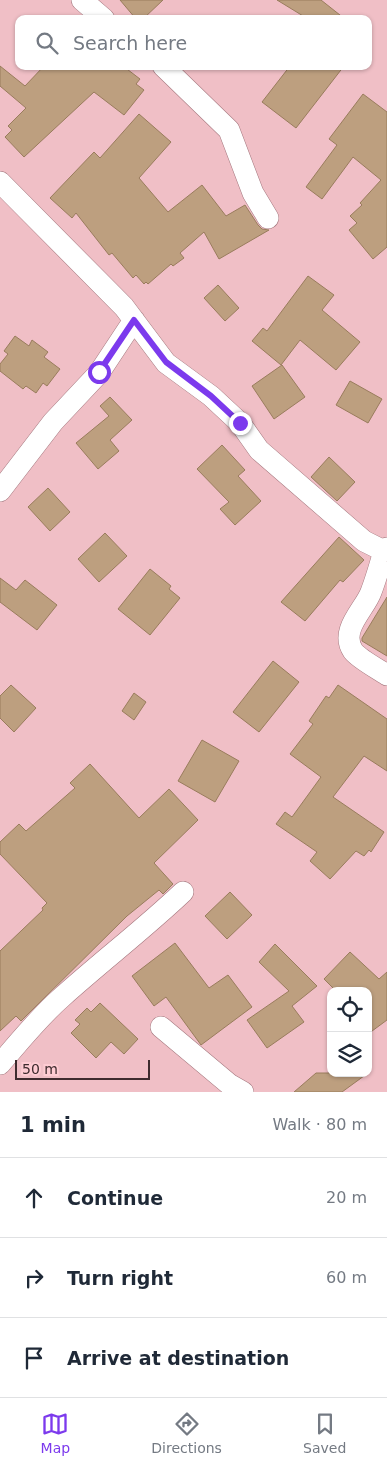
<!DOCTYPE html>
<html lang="en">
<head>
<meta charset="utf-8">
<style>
	:root { --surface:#fff; --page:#f6f6f7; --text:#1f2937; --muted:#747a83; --line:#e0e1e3; --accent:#7c3aed }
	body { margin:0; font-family:"DejaVu Sans",sans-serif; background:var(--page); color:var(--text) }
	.controls { position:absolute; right:15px; bottom:15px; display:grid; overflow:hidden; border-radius:10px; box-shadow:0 1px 4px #0004 }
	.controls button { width:45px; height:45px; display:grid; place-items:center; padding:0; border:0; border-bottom:1px solid var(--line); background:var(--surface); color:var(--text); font:25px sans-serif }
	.scale { position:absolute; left:15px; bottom:12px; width:135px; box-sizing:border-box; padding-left:5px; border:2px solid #3e2b2e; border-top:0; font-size:14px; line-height:18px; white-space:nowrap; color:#3e2b2e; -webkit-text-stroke:4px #feccd3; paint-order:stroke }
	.stop { position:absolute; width:15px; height:15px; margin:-11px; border:4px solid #7c3aed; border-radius:50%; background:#fff }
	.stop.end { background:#7c3aed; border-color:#fff; box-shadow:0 1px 5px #0008 }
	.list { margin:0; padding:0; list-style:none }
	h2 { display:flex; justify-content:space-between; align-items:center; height:65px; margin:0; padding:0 20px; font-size:21px }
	h2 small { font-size:16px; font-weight:400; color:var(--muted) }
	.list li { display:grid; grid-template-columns:32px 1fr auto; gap:15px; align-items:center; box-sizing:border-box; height:80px; padding:0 20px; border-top:1px solid var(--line) }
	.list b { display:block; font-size:19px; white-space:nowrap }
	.list em { font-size:16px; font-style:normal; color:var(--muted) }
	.icon { flex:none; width:28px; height:28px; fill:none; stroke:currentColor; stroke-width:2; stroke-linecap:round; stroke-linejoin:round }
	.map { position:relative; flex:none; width:387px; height:1092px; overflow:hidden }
	.search { position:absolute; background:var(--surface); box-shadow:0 1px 4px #0004; left:15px; right:15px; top:15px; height:55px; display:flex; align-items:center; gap:12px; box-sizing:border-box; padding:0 18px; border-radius:10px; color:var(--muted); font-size:19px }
	.sheet { height:305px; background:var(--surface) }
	nav { display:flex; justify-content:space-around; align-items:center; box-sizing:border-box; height:70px; border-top:1px solid var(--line); background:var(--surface); font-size:14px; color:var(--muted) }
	nav a { display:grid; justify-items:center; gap:2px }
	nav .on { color:var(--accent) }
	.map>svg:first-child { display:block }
	.building { fill:#bd9f7f; stroke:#997c5d }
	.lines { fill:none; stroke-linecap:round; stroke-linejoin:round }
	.minor-casing { stroke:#a5787f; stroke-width:22 }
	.minor { stroke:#fff; stroke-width:21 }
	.route { stroke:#7c3aed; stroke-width:6 }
</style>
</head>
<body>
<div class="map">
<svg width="387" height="1092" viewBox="0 0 387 1092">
	<rect width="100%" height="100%" fill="#f0bfc6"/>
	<!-- building -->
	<path class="building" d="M120 0H163L143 19H136Z
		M277 0H321L345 19H308Z
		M0 66 25 86 44 66H123L140 79 136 84 144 90 124 115 94 92 24 157 5 137 12 130 8 126 26 108 0 86Z
		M290 66H344L296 128 262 102Z
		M363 94 387 112V247L373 259 349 230 357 223 350 216 362 205 360 203 381 180 353 157 322 199 306 187 337 145 329 139Z
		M139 114 171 142 139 178 168 212 202 185 226 216 245 205 258 225 262 229 269 230 219 259 204 232 180 253 184 258 173 266 171 264 148 284 146 282 144 284 136 275 133 278 112 253 109 255 76 213 72 218 50 198 94 152 100 158Z
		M308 276 334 295 322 310 360 342 336 370 300 340 281 365 252 341 263 328 267 331Z
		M218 285 239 308 225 321 204 298Z
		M15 336 29 346 32 340 48 352 44 357 60 369 47 386 43 383 36 393 26 386 23 389 0 371V364L8 354 4 351Z
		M282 365 305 397 274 419 252 386Z
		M350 381 382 399 368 423 336 405Z
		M110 397 132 420 110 440 119 451 98 469 76 443 109 416 100 406Z
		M222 445 245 470 238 476 261 501 235 525 220 509 229 502 197 469Z
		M329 457 355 482 337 501 311 477Z
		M48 488 70 512 50 531 28 507Z
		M105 533 127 556 99 582 78 559Z
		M339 537 364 560 343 582 340 580 305 621 281 602Z
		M150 569 171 586 169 589 180 598 150 635 118 609Z
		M0 578 16 590 25 580 57 605 37 630 0 602Z
		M387 597V656L362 641V638Z
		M273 661 299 682 259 732 233 712Z
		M11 685 36 708 14 732 0 718V696Z
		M338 685 387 719V771L364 756 333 797 384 832 371 852 369 850 364 856 356 851 330 879 310 861 317 852 276 824 285 812 292 817 321 777 290 754 313 724 309 721 326 696 329 698Z
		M134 693 146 702 134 720 122 711Z
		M202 740 239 761 215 802 178 781Z
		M90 764 139 818 169 789 198 820 154 863 173 884 163 894 159 890 127 916 21 1021 16 1016 0 1031V951L43 910 42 908 47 903 0 854V842L19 824 26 831 75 788 70 783Z
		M230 892 252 915 227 939 205 916Z
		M175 943 209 988 228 975 252 1007 201 1045 166 997 154 1006 132 976Z
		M275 944 317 986 292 1006 304 1022 267 1048 247 1020 289 991 259 962Z
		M350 952 379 979 387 972V1020L368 1034V991H336L324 979Z
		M100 1003 138 1039 124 1054 111 1042 96 1058 71 1033 80 1024 75 1020 87 1008 91 1012Z
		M316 1073H368L342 1092H294Z"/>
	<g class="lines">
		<!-- minor casing -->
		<g class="minor-casing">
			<path id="minor" d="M82 0 104 19
				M163 66 229 130 253 193 268 218
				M0 182 124 307 166 363 211 396 240 423 259 450 364 541 384 551
				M0 491 53 422 99 373 134 320
				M387 548 384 551C380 565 376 579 371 592 365 609 339 630 353 651 359 659 378 669 387 675
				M161 1027 229 1084 243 1092
				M0 1064C20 1041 39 1017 62 997 102 961 144 929 183 892"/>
		</g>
		<!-- minor -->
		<use href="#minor" class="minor"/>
	</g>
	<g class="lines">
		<!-- route -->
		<path class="route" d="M99 372 134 320 166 362 211 396 240 423"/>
	</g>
</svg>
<div class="controls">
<button><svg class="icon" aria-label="locate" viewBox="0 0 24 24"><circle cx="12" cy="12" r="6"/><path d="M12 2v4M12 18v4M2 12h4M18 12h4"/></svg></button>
<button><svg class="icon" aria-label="layers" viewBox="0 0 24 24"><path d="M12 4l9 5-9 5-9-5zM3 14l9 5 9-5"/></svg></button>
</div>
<div class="scale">50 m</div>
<div class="stop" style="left:99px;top:372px"></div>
<div class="stop end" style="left:240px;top:423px"></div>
<div class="search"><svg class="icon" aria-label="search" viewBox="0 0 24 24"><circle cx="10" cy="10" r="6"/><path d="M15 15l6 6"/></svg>Search here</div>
</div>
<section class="sheet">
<h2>1 min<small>Walk · 80 m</small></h2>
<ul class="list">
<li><svg class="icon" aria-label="ahead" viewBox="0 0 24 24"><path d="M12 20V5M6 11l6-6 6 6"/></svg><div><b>Continue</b></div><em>20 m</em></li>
<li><svg class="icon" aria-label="right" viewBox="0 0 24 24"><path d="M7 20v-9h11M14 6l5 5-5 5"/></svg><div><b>Turn right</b></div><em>60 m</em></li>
<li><svg class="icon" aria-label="arrive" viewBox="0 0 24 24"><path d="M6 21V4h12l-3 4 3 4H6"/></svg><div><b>Arrive at destination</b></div></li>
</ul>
</section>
<nav>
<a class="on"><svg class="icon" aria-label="map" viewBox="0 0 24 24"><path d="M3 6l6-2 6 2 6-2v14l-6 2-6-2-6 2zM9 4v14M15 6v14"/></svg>Map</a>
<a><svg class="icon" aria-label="directions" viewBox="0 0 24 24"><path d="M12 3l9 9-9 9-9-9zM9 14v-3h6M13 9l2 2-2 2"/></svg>Directions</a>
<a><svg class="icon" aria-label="saved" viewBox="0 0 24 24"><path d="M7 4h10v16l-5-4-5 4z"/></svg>Saved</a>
</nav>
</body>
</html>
